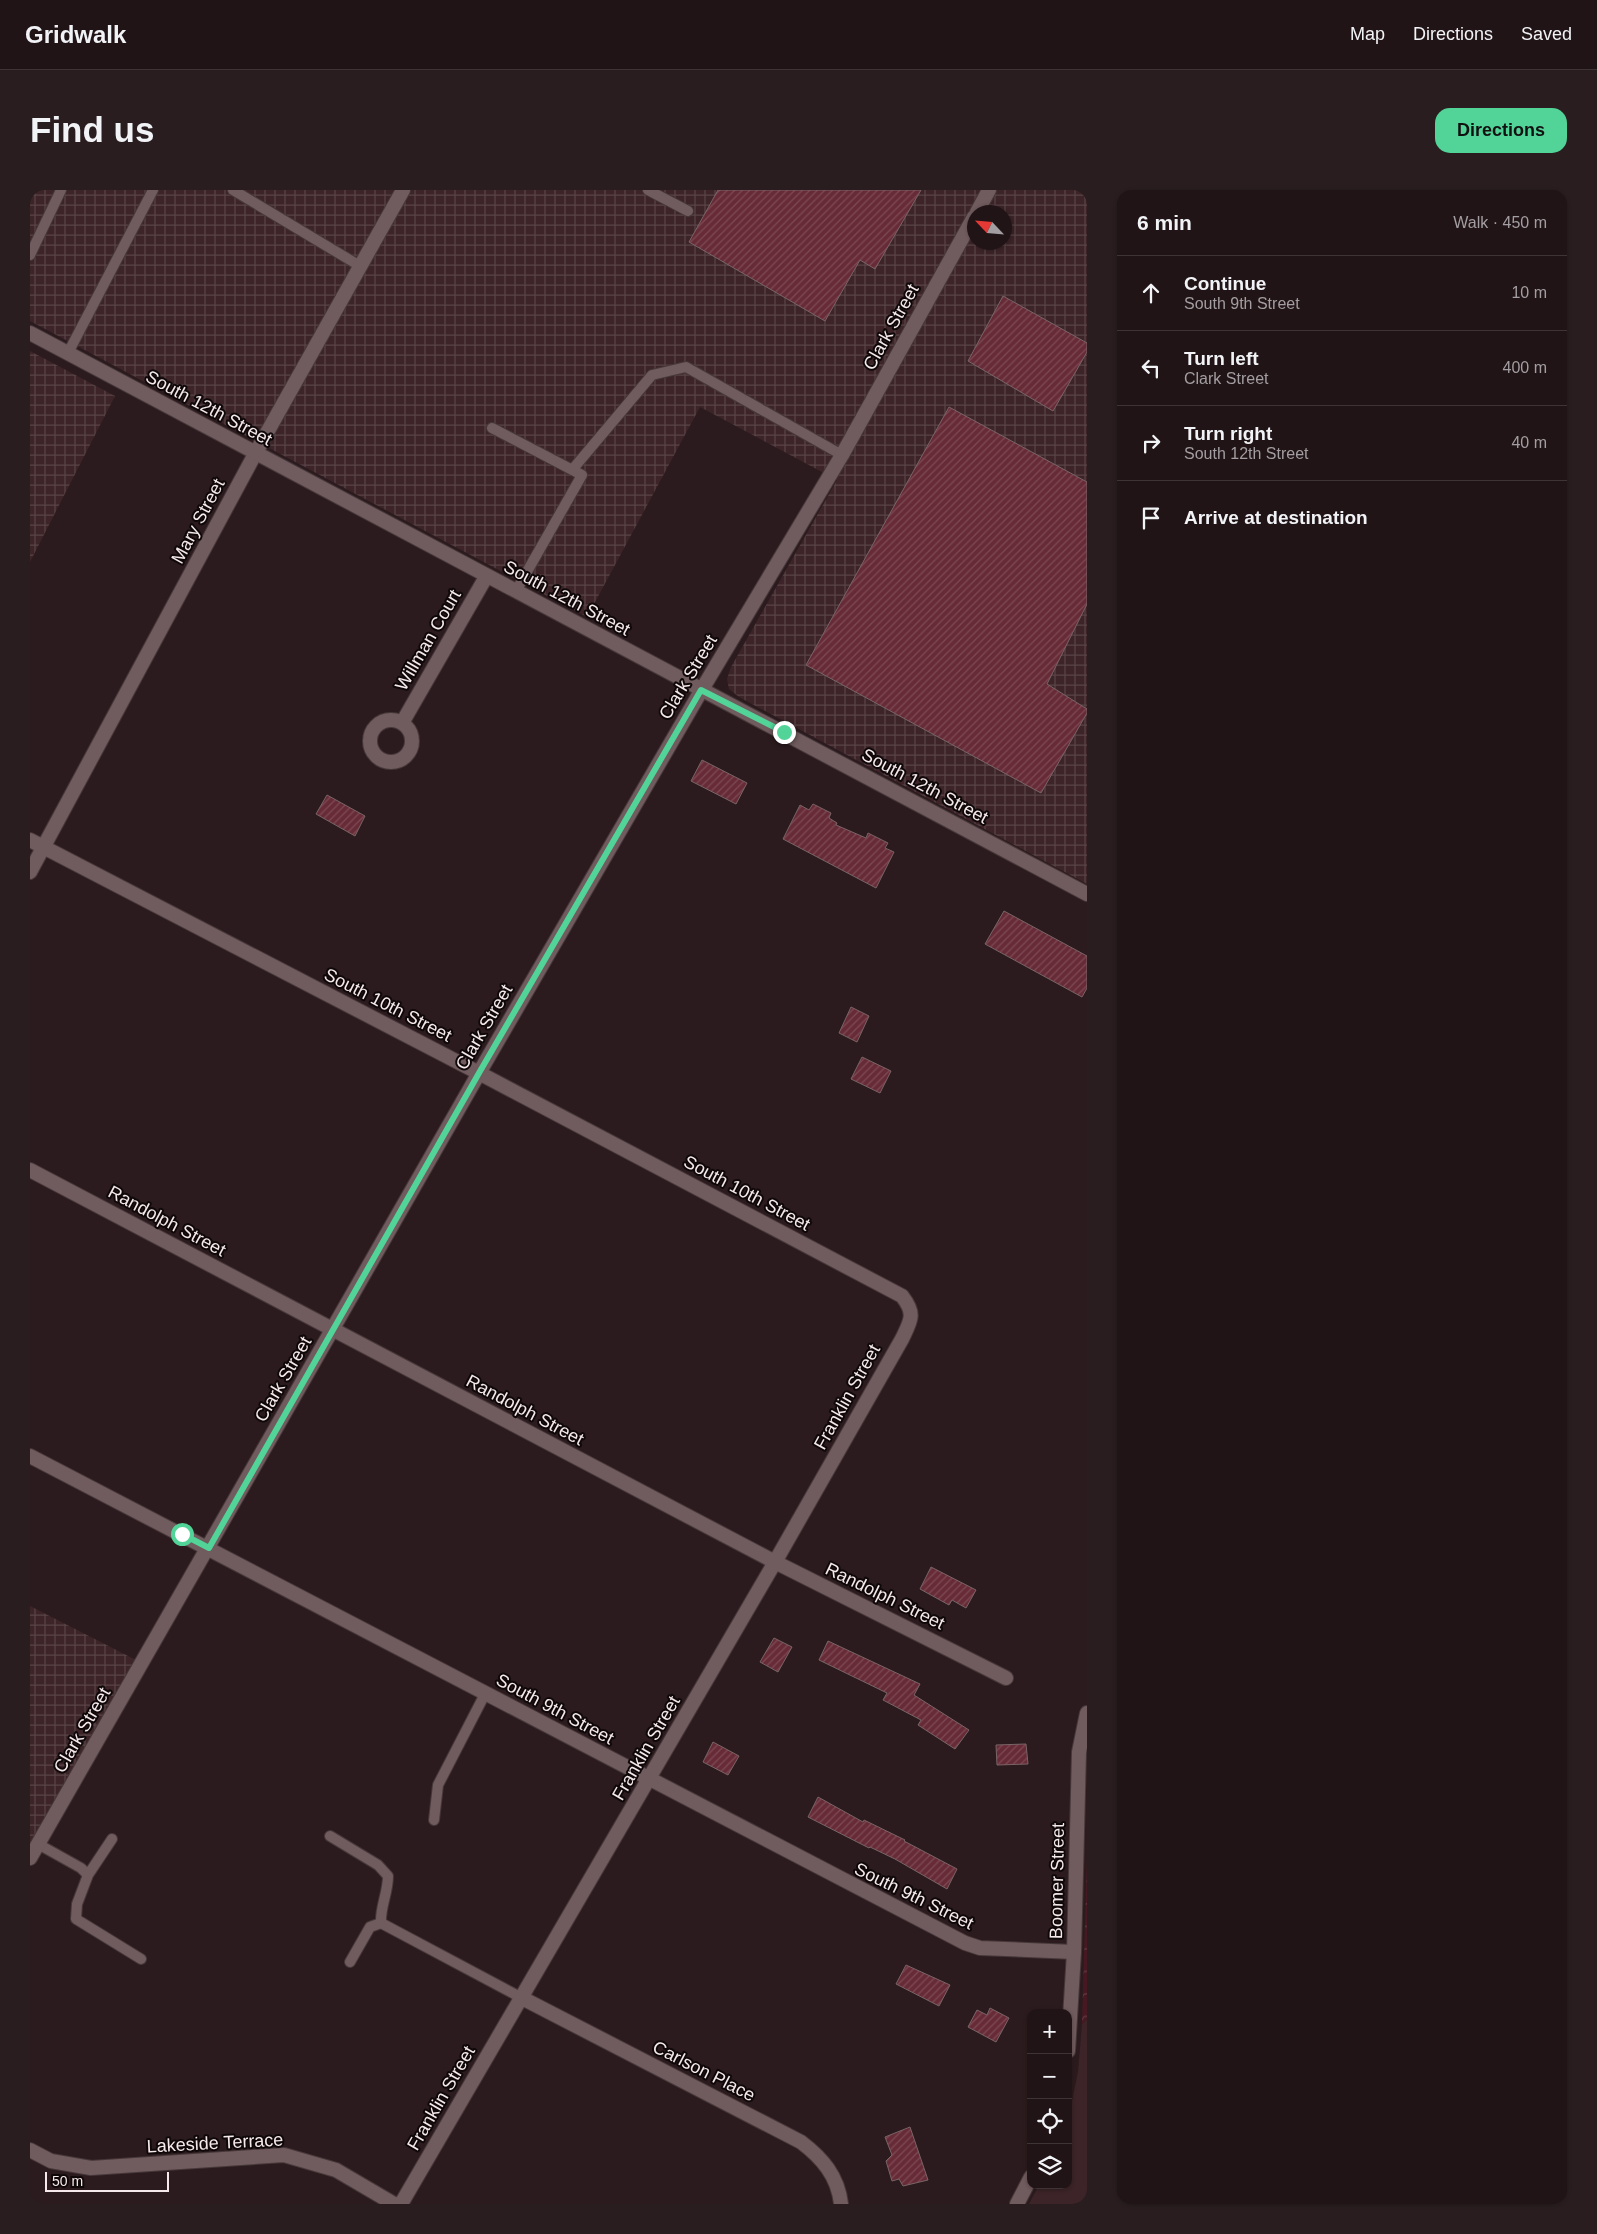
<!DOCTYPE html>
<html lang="en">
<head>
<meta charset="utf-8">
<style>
	:root { --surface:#211416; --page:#291d1f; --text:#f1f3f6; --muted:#a29ea1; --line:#3e3335; --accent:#52d397 }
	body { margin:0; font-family:Helvetica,sans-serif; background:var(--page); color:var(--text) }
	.controls { position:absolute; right:15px; bottom:15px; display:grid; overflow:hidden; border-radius:10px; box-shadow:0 1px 4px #0004 }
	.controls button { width:45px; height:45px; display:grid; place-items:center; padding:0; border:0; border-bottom:1px solid var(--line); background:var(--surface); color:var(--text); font:25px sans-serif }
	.compass { position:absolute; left:937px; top:15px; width:45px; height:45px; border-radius:50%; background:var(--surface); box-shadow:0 1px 4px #0004; rotate:296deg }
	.scale { position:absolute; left:15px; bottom:12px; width:124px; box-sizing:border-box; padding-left:5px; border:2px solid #f6e9eb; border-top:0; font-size:14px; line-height:18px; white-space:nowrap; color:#f6e9eb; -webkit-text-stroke:4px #0f0809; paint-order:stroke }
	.stop { position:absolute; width:15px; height:15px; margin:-11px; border:4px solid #52d397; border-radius:50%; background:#fff }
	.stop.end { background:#52d397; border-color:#fff; box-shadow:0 1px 5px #0008 }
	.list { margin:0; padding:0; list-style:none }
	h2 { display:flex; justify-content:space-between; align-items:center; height:65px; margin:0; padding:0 20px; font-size:21px }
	h2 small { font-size:16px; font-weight:400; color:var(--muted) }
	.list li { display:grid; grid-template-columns:32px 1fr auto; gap:15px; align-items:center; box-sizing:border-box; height:75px; padding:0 20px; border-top:1px solid var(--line) }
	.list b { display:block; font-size:19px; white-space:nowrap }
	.list p { margin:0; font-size:16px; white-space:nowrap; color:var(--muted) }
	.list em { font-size:16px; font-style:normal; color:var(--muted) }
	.icon { flex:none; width:28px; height:28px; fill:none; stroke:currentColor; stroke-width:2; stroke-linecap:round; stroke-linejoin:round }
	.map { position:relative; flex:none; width:1057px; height:2014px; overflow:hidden; border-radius:15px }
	header { display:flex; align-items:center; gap:30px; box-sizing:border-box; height:70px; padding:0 25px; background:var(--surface); border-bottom:1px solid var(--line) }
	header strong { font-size:24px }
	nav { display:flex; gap:28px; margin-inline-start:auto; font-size:18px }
	.intro { display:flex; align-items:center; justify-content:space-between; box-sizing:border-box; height:120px; padding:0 30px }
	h1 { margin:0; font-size:35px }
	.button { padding:12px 22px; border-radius:15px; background:var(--accent); color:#111; font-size:18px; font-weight:700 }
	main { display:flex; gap:30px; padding:0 30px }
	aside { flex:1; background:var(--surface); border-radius:15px; box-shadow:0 1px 4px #0004 }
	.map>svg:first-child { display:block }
	.built { fill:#3c2428 }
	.industrial { fill:url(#industrial-grid); fill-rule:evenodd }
	.park { fill:url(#park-crowns) }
	.building { fill:url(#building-hatch); stroke:#796466 }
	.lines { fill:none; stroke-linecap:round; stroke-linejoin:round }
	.service-casing { stroke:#46383a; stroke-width:12 }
	.minor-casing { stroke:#46383a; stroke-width:16 }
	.tertiary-casing { stroke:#46383a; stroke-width:16 }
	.service { stroke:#705b5e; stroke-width:10 }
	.minor { stroke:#705b5e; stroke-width:14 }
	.tertiary { stroke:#705b5e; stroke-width:14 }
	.route { stroke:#52d397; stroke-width:6 }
	.labels { text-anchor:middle; stroke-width:4; stroke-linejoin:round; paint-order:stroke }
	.street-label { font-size:18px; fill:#f6e9eb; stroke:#0f0809 }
</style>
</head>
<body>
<header>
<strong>Gridwalk</strong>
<nav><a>Map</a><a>Directions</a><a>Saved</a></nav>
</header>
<div class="intro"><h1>Find us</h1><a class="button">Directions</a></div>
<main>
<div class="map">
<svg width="1057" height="2014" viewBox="0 0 1057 2014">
	<defs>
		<pattern id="industrial-grid" width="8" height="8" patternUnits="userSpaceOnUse" patternTransform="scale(1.25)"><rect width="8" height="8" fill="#3c2428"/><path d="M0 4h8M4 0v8" fill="none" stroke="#594447"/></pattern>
		<pattern id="park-crowns" width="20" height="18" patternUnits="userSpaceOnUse" patternTransform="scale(1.25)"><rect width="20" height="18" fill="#471822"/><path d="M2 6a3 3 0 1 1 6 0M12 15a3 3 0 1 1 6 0" fill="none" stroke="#623a42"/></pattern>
		<pattern id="building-hatch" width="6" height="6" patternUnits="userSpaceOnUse" patternTransform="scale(1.25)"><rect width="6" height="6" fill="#672b37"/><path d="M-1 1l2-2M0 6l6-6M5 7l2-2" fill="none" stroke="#7d4a54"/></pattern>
	</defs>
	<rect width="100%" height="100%" fill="#2c1b1e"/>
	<!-- built -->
	<path class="built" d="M1057 1829V2014H999L1009 1995H1038V1930L1048 1882 1052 1834Z"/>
	<!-- industrial -->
	<path class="industrial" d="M0 0H1057V694L709 507 699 499 697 489 701 477 807 290 670 217 557 427 0 131ZM944 22H974V52H944Z
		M0 161 85 206 0 372Z
		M0 1416 106 1470 0 1654Z"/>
	<!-- park -->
	<path class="park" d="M1057 1670V1829L1052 1834Z"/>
	<!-- building -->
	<path class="building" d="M688 0H891L845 79 830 70 795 131 659 52Z
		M973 106 1057 153V162L1023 221 938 171Z
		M919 217 1057 292V414L1017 494 1057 519V523L1011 603 776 475Z
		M672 570 717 593 706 614 661 591Z
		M297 605 335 626 325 646 286 624Z
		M783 614 801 623 799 628 807 633 806 635 836 648 838 643 858 653 855 658 864 662 846 698 753 649 770 615 779 620Z
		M974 721 1057 766V798L1052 807 955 754Z
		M821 817 839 826 827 852 809 843Z
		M832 867 861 881 850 903 821 889Z
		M901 1377 946 1400 936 1418 922 1410 919 1415 890 1399Z
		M744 1448 762 1457 748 1482 730 1472Z
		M798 1451 890 1494 884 1505 939 1540 925 1559 888 1535 891 1530 853 1510 857 1503 789 1470Z
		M683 1552 709 1566 698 1585 673 1572Z
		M996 1554 998 1574 967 1575 966 1555Z
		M788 1607 833 1632 834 1630 875 1650 874 1651 927 1679 917 1699 865 1669 840 1657 839 1658 778 1627Z
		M876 1775 920 1795 909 1816 866 1794Z
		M960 1818 979 1828 966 1852 938 1837 947 1820 957 1825Z
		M880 1937 898 1990 873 1996 869 1989 862 1991 856 1971 862 1965 855 1947Z"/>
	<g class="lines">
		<!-- service casing -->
		<g class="service-casing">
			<path id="service" d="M203 0 330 76
				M618 0 658 21
				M0 65 31 0
				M38 163 123 0
				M462 238 552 285 486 401
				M542 280 622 185 656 177 812 265
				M404 1630 408 1595 455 1504
				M300 1646 348 1675 358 1686C358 1703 350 1717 351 1733L492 1808
				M8 1654 51 1678 58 1685 47 1714 46 1729 111 1769
				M58 1685 82 1649
				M320 1772 340 1737 351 1733"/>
		</g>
		<!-- minor casing -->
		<g class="minor-casing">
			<path id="minor" d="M947 22 959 0
				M340 551a21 21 0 1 1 42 0a21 21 0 1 1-42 0Z
				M372 533 456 387
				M0 650 449 883 872 1106C886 1124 881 1130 872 1149L745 1372 371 2014
				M0 682 225 264 373 0
				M0 980 745 1372 976 1488
				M0 1266 935 1753 950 1758 1044 1762
				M0 1668 449 883 671 501 812 265 944 27
				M492 1808 771 1952C792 1968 808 1986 811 2014
				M0 1960 21 1971 61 1978 254 1965 306 1980 364 2014"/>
		</g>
		<!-- tertiary casing -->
		<g class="tertiary-casing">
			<path id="tertiary" d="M0 143 1057 704
				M1038 1861 1044 1762 1049 1562 1057 1523
				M987 2014 1001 1987"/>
		</g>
		<!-- service -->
		<use href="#service" class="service"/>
		<!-- minor -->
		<use href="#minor" class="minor"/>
		<!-- tertiary -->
		<use href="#tertiary" class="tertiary"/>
	</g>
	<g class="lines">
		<!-- route -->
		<path class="route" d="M152 1344 179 1358 449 883 671 500 754 542"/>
	</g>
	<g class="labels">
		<!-- street labels -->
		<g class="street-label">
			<text transform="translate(861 137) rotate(-61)" y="6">Clark Street</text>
			<text transform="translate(179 218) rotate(28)" y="6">South 12th Street</text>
			<text transform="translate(168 331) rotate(-62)" y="6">Mary Street</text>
			<text transform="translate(537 408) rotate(28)" y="6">South 12th Street</text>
			<text transform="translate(398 450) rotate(-60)" y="6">Willman Court</text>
			<text transform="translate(658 487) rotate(-59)" y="6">Clark Street</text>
			<text transform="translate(895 596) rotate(28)" y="6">South 12th Street</text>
			<text transform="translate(358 815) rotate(27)" y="6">South 10th Street</text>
			<text transform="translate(454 837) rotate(-60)" y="6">Clark Street</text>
			<text transform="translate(717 1003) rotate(28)" y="6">South 10th Street</text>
			<text transform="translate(137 1031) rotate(28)" y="6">Randolph Street</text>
			<text transform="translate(253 1189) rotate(-60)" y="6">Clark Street</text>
			<text transform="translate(817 1207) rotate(-61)" y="6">Franklin Street</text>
			<text transform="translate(495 1220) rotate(28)" y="6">Randolph Street</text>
			<text transform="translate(855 1406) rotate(26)" y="6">Randolph Street</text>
			<text transform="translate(525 1519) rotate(28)" y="6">South 9th Street</text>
			<text transform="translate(52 1540) rotate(-60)" y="6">Clark Street</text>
			<text transform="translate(616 1558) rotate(-60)" y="6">Franklin Street</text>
			<text transform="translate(1027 1691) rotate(-89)" y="6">Boomer Street</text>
			<text transform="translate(884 1706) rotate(26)" y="6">South 9th Street</text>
			<text transform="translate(674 1881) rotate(27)" y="6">Carlson Place</text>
			<text transform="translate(411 1908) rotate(-60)" y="6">Franklin Street</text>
			<text transform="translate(185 1953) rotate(-3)" y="6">Lakeside Terrace</text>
		</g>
	</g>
</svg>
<div class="controls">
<button>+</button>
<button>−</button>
<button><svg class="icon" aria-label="locate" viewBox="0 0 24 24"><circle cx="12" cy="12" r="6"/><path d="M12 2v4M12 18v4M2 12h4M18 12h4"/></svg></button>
<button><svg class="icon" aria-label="layers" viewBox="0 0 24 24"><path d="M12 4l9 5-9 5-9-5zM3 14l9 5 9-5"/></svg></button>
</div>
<svg class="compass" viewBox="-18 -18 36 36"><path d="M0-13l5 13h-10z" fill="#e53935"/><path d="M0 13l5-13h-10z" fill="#a29ea1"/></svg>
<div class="scale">50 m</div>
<div class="stop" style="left:152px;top:1344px"></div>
<div class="stop end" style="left:754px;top:542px"></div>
</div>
<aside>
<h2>6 min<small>Walk · 450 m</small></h2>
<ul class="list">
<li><svg class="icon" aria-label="ahead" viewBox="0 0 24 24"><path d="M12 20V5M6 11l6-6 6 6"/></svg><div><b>Continue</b><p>South 9th Street</p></div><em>10 m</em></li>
<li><svg class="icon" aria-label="left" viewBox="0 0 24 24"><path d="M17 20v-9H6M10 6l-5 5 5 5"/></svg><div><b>Turn left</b><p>Clark Street</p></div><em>400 m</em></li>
<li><svg class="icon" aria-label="right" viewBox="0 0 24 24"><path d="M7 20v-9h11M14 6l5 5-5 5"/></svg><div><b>Turn right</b><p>South 12th Street</p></div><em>40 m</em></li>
<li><svg class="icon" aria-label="arrive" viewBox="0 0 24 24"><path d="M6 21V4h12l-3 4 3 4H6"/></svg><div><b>Arrive at destination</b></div></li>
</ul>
</aside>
</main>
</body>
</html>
